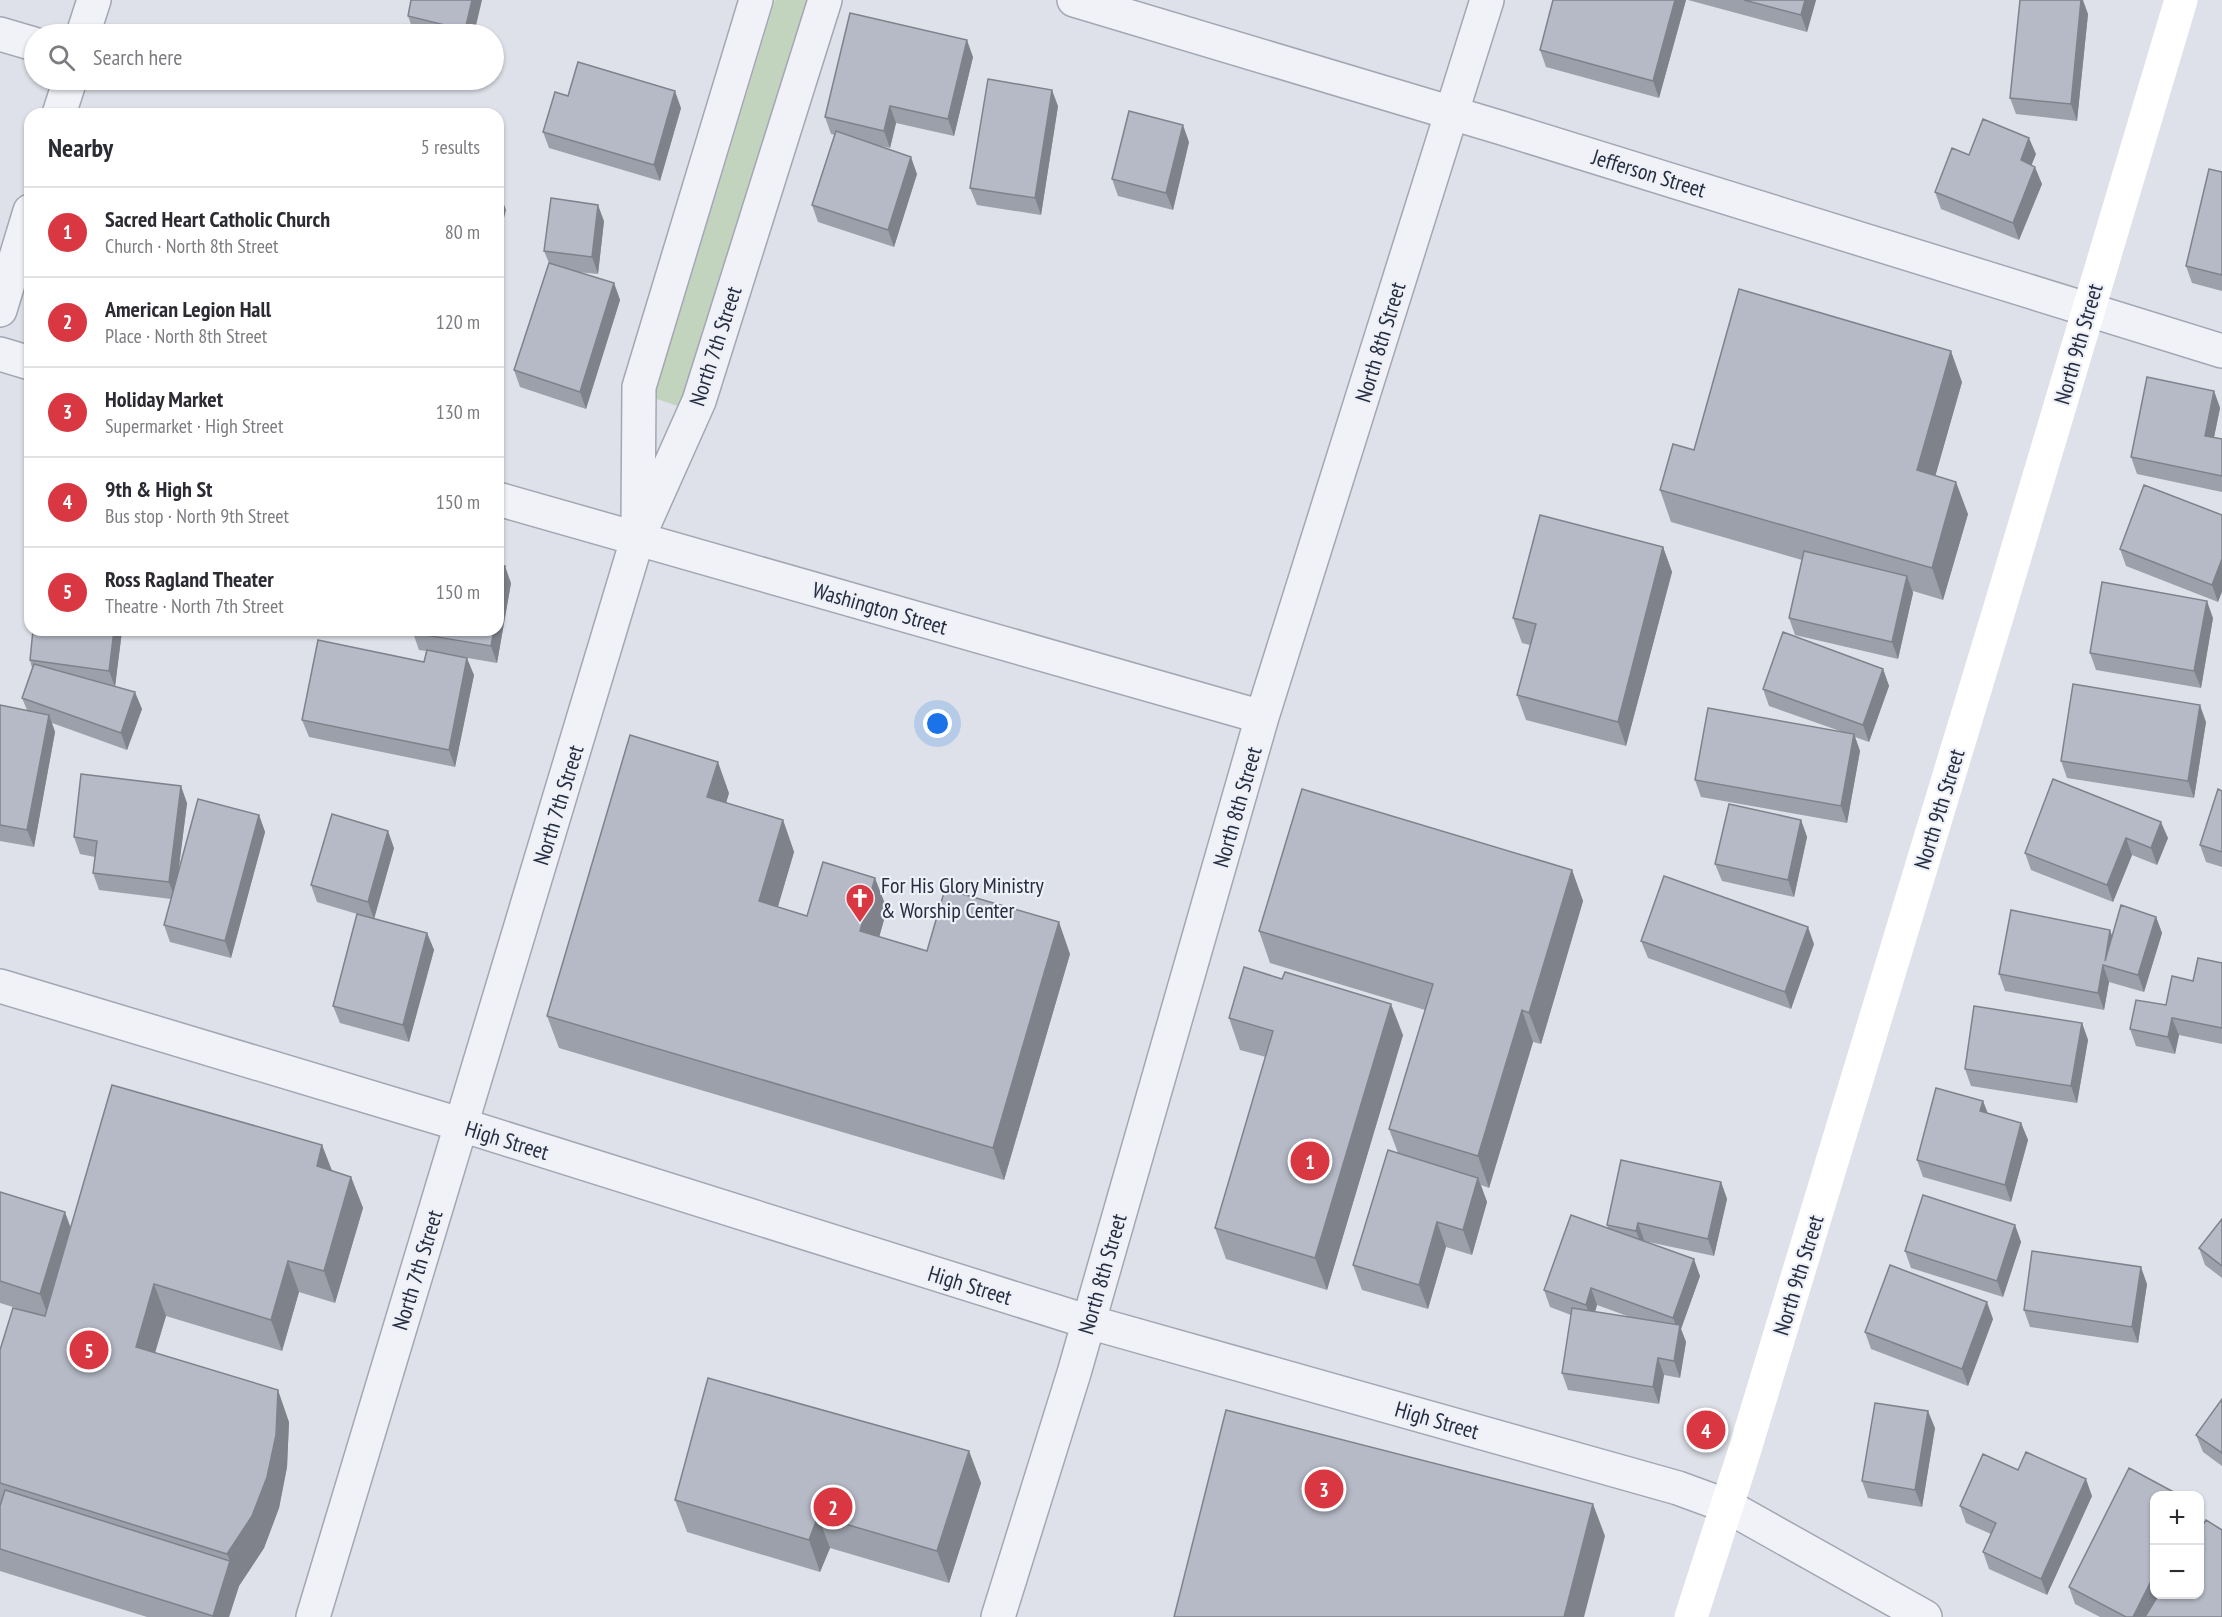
<!DOCTYPE html>
<html lang="en">
<head>
<meta charset="utf-8">
<style>
	:root { --surface:#fff; --page:#f7f7f7; --text:#2b2b33; --muted:#7c7c81; --line:#e1e1e2; --accent:#d93842 }
	body { margin:0; font-family:"PT Sans Narrow",sans-serif; background:var(--page); color:var(--text) }
	.controls { position:absolute; right:18px; bottom:18px; display:grid; overflow:hidden; border-radius:12px; box-shadow:0 2px 4px #0004 }
	.controls button { width:54px; height:54px; display:grid; place-items:center; padding:0; border:0; border-bottom:2px solid var(--line); background:var(--surface); color:var(--text); font:30px sans-serif }
	.you { position:absolute; left:938px; top:724px; width:21px; height:21px; margin:-15px; border:4px solid #fff; border-radius:50%; background:#1a73e8; box-shadow:0 0 0 9px #1a73e833 }
	.badge { display:grid; place-items:center; width:39px; height:39px; border-radius:50%; background:var(--accent); color:#fff; font-size:20px; font-weight:700 }
	.pin { position:absolute; translate:-50% -50%; border:3px solid #fff; box-shadow:0 2px 6px #0006 }
	.list { margin:0; padding:0; list-style:none }
	h2 { display:flex; justify-content:space-between; align-items:center; height:78px; margin:0; padding:0 24px; font-size:26px }
	h2 small { font-size:20px; font-weight:400; color:var(--muted) }
	.list li { display:grid; grid-template-columns:39px 1fr auto; gap:18px; align-items:center; box-sizing:border-box; height:90px; padding:0 24px; border-top:2px solid var(--line) }
	.list b { display:block; font-size:22px; white-space:nowrap }
	.list p { margin:0; font-size:20px; white-space:nowrap; color:var(--muted) }
	.list em { font-size:20px; font-style:normal; color:var(--muted) }
	.icon { flex:none; width:33px; height:33px; fill:none; stroke:currentColor; stroke-width:2; stroke-linecap:round; stroke-linejoin:round }
	.map { position:relative; flex:none; width:2222px; height:1617px; overflow:hidden }
	.search { position:absolute; background:var(--surface); box-shadow:0 2px 4px #0004; left:24px; top:24px; width:480px; height:66px; display:flex; align-items:center; gap:15px; box-sizing:border-box; padding:0 21px; border-radius:33px; color:var(--muted); font-size:22px }
	.panel { position:absolute; background:var(--surface); box-shadow:0 2px 4px #0004; left:24px; top:108px; width:480px; height:528px; border-radius:18px }
	.map>svg:first-child { display:block }
	.green { fill:#c2d3be }
	.lines { fill:none; stroke-linecap:round; stroke-linejoin:round }
	.street-casing { stroke:#a3a7b3; stroke-width:36 }
	.street { stroke:#f1f2f7; stroke-width:33 }
	.secondary { stroke:#fff; stroke-width:33 }
	.wall { fill:#9ca0aa; fill-rule:evenodd }
	.shaded-wall { fill:#7f828b }
	.building { fill:#b5bac6; stroke:#7f828b; stroke-width:1.5 }
	.labels { text-anchor:middle; stroke-width:4.5; stroke-linejoin:round; paint-order:stroke }
	.street-label { font-size:22px; fill:#262d41; stroke:#edf0f6 }
	.poi-label { font-size:22px; fill:#262d41; stroke:#edf0f6; text-anchor:start }
</style>
</head>
<body>
<div class="map">
<svg width="2222" height="1617" viewBox="0 0 2222 1617">
	<rect width="100%" height="100%" fill="#dee1e9"/>
	<!-- green -->
	<path class="green" d="M775 0H809L687 409 654 398Z"/>
	<g class="lines">
		<!-- street casing -->
		<g class="street-casing">
			<path id="street" d="M1074 0 1502 128 2222 351
				M0 34 34 44
				M83 34 94 0
				M59 114 70 80
				M0 310 30 211
				M0 354 30 363
				M498 499 1262 717
				M638 526 639 387 756 0
				M0 986 446 1120 1089 1322 1678 1488 1727 1506 1925 1617
				M313 1617 637 540 699 401 825 0
				M998 1617 1074 1373 1262 717 1487 0"/>
		</g>
		<!-- street -->
		<use href="#street" class="street"/>
		<!-- secondary -->
		<path class="secondary" d="M1691 1617 1742 1459 2000 607 2181 0"/>
	</g>
	<!-- wall -->
	<path class="wall" d="M411 0 474 34H420L414 33 408 16Z
		M1686 0 1659 98 1546 67 1540 50Z
		M1688 0H1816L1807 32Z
		M2088 14 2077 121 2016 114 2010 98Z
		M973 57 954 136 896 123 890 148 872 144 917 174 894 247 818 222 812 205 835 135 831 134 825 117Z
		M568 96 681 108 660 181 549 148 543 132Z
		M1058 106 1041 215 977 205 970 188Z
		M1189 142 1173 210 1118 196 1112 179Z
		M2036 154 2031 165 2042 184 2019 240 1941 209 1935 192 1969 155Z
		M2222 172V291L2192 283 2186 266Z
		M604 221 598 274 577 272 614 283 620 300 586 409 520 387 514 370 549 263 544 251Z
		M1962 382 1935 476 1968 514 1943 600 1913 591V593L1898 659 1795 635 1789 618 1802 560 1671 522 1660 490 1694 450Z
		M2214 391 2220 408 2214 437 2222 439V492L2137 474 2131 457Z
		M2222 515 2218 602 2126 566 2120 549Z
		M30 517V574L25 559Z
		M1663 547 1672 572 1626 746 1526 720 1517 695 1530 645 1522 643 1513 618Z
		M511 583 497 663 462 657 474 675 455 767 309 737 302 720 424 662 426 651 419 650 413 633Z
		M2213 618 2201 688 2096 670 2090 653Z
		M33 630H141L140 634 122 631 115 686 142 709 127 750 52 723 55 732 34 847 0 841V705L27 710 22 698 32 668 30 660Z
		M1883 669 1889 686 1869 742 1855 737 1860 751 1847 823 1701 797 1695 780 1840 731 1769 706 1763 689Z
		M2206 722 2194 798 2067 778 2061 761Z
		M2053 779 2168 838 2157 865 2132 855 2113 902 2031 870 2025 853Z
		M2222 791V867L2206 862 2200 845Z
		M729 793 726 803 783 820 794 852 778 907 807 916 887 909 879 937 927 951 1070 954 1004 1180 559 1048 547 1016Z
		M187 803 178 873 259 815 265 832 231 958 170 942 164 925 171 899 99 890 93 873 95 857 80 854 74 837Z
		M1801 820 1807 837 1794 897 1722 881 1715 864Z
		M394 848 374 919 317 902 311 885Z
		M1572 870 1583 901 1541 1044 1533 1042 1489 1188 1481 1185 1487 1202 1472 1255 1446 1247 1428 1309 1362 1290 1353 1265 1398 1153 1389 1129 1425 1010 1270 963 1259 931Z
		M2156 917 2162 933 2144 992 2109 982 2104 1010 2005 991 1999 974 2110 930 2112 936Z
		M427 933 434 950 409 1042 340 1023 333 1006Z
		M1641 941 1814 944 1791 1009 1648 958Z
		M2222 963V1044L2179 1035 2175 1054 2136 1046 2130 1029 2166 1005 2193 981Z
		M1229 1018 1403 1035 1327 1290 1226 1259 1215 1228 1266 1057 1240 1050Z
		M2082 1023 2088 1040 2077 1103 1971 1086 1965 1069Z
		M1983 1101 1988 1113 2021 1123 2028 1140 2011 1202 1923 1177 1917 1160Z
		M322 1145 332 1170 351 1177 363 1208 335 1303 299 1292 282 1351 166 1316 155 1353 289 1422 287 1467 279 1508 264 1548 239 1586 229 1617H147L0 1571V1350L26 1311 0 1303V1192L71 1228Z
		M1721 1182 1727 1199 1714 1256 1644 1241 1700 1276 1681 1329 1686 1342 1680 1378 1664 1375 1659 1404 1568 1390 1562 1373 1571 1315 1550 1307 1544 1290 1608 1228 1607 1225ZM1597 1305 1630 1317 1595 1312Z
		M2222 1219V1278L2205 1265 2199 1248Z
		M2015 1225 2021 1242 2003 1297 1911 1268 1905 1251Z
		M2147 1284 2138 1343 2030 1327 2024 1310Z
		M1993 1319 1968 1386 1871 1349 1865 1332Z
		M2222 1399V1466L2203 1452 2196 1435Z
		M1935 1428 1922 1507 1868 1498 1862 1481Z
		M969 1451 981 1483 949 1583 830 1548 820 1572 687 1532 675 1500Z
		M2018 1470 2092 1496 2047 1595 1989 1569 1983 1552 1991 1534 1966 1523 1960 1506Z
		M2069 1587 2154 1594H2199L2222 1617H2100L2075 1604Z"/>
	<!-- shaded-wall -->
	<path class="shaded-wall" d="M472 0H482L474 34H466L465 30Z
		M1675 0H1686L1659 98 1653 81Z
		M1805 0H1816L1807 32 1801 15Z
		M2081 0H2083L2088 14 2077 121 2071 104Z
		M967 40 973 57 954 136 948 119Z
		M1052 90 1058 106 1041 215 1035 198Z
		M675 91 681 108 660 181 654 165Z
		M890 106 896 123 890 148 884 131Z
		M1183 125 1189 142 1173 210 1166 193Z
		M2029 138 2036 154 2027 177 2021 160Z
		M911 157 917 174 894 247 888 230Z
		M2035 167 2042 184 2019 240 2013 223Z
		M500 193 506 210 498 242V200Z
		M598 205 604 221 598 274 592 257Z
		M614 283 620 300 586 409 580 392Z
		M1951 351 1962 382 1928 502 1917 470Z
		M2214 391 2220 408 2211 452 2205 436Z
		M1956 482 1968 514 1943 600 1932 568Z
		M1663 547 1672 572 1626 746 1618 722Z
		M2222 559V592L2218 602 2212 585Z
		M505 566 511 583 497 663 491 646 494 630H498V606Z
		M1907 576 1913 593 1898 659 1892 642Z
		M2207 601 2213 618 2201 688 2194 671Z
		M114 630H121L122 631 115 687 109 671Z
		M467 658 474 675 455 767 449 750Z
		M1883 669 1889 686 1869 742 1863 725Z
		M135 692 142 709 127 750 121 733Z
		M2200 705 2206 722 2194 798 2188 781Z
		M49 715 55 732 34 847 27 830Z
		M1854 734 1860 751 1847 823 1841 806Z
		M718 762 729 793 718 829 707 797Z
		M181 786 187 803 175 899 169 882Z
		M259 815 265 832 231 958 225 941Z
		M783 820 794 852 770 933 759 901Z
		M1801 820 1807 837 1794 897 1788 880Z
		M2161 822 2168 838 2157 865 2151 848Z
		M388 831 394 848 374 919 368 902Z
		M2126 838 2132 855 2113 902 2107 885Z
		M1572 870 1583 901 1541 1044 1529 1013Z
		M875 878 887 909 872 963 860 931Z
		M2156 917 2162 933 2144 992 2138 975Z
		M1059 922 1070 954 1004 1180 993 1148Z
		M1808 927 1814 944 1791 1009 1785 992Z
		M2110 930 2116 947 2105 961Z
		M427 933 434 950 409 1042 403 1025Z
		M2103 965 2109 982 2104 1010 2098 993Z
		M1391 1004 1403 1035 1327 1290 1315 1258Z
		M1522 1010 1533 1042 1489 1188 1478 1156Z
		M2172 1018 2179 1035 2175 1054 2168 1037Z
		M2082 1023 2088 1040 2077 1103 2071 1086Z
		M1983 1101 1989 1118 1980 1111Z
		M2021 1123 2028 1140 2011 1202 2005 1185Z
		M322 1145 334 1177 317 1166Z
		M351 1177 363 1208 335 1303 324 1271Z
		M1478 1178 1487 1202 1472 1255 1463 1230Z
		M1721 1182 1727 1199 1714 1256 1708 1239Z
		M65 1212 74 1237 49 1318 40 1294Z
		M1437 1222 1446 1247 1428 1309 1419 1285Z
		M1638 1223 1644 1240 1643 1248 1636 1231Z
		M2015 1225 2021 1242 2003 1297 1997 1281Z
		M1694 1259 1700 1276 1681 1329 1686 1342 1680 1378 1674 1361 1679 1333 1673 1318Z
		M288 1261 299 1292 282 1351 271 1320Z
		M2141 1267 2147 1284 2138 1343 2132 1327Z
		M154 1284 166 1316 147 1379 136 1347Z
		M1591 1288 1597 1305 1592 1322 1586 1305Z
		M1987 1302 1993 1319 1968 1386 1962 1369Z
		M1658 1358 1664 1375 1659 1404 1653 1387Z
		M278 1390 289 1422 287 1467 279 1508 264 1548 239 1586 229 1617H213V1616L230 1561 227 1554Z
		M1928 1411 1935 1428 1922 1507 1915 1490Z
		M969 1451 981 1483 949 1583 937 1551Z
		M2086 1479 2092 1496 2047 1595 2041 1579Z
		M1593 1504 1605 1536 1584 1617H1564Z
		M818 1516 830 1548 820 1572 809 1540Z
		M2154 1575V1594H2159L2148 1617H2133Z"/>
	<!-- building -->
	<path class="building" d="M411 0H472L465 30 408 16Z
		M1553 0H1675L1653 81 1540 50Z
		M1744 0H1805L1801 15Z
		M2020 0H2081L2071 104 2010 98Z
		M850 13 967 40 948 119 890 106 884 131 825 117Z
		M578 62 675 91 654 165 543 132 555 92 568 96Z
		M988 79 1052 90 1035 198 970 188Z
		M258 110 273 114H257Z
		M1129 111 1183 125 1166 193 1112 179Z
		M1983 119 2029 138 2021 160 2035 167 2013 223 1935 192 1952 148 1969 155Z
		M836 131 911 157 888 230 812 205Z
		M2209 169 2222 172V275L2186 266Z
		M551 198 598 205 592 257 544 251Z
		M549 263 614 283 580 392 514 370Z
		M1739 289 1951 351 1917 470 1956 482 1932 568 1660 490 1673 444 1694 450Z
		M2147 377 2214 391 2205 436 2222 439V476L2131 457Z
		M2144 485 2222 515V559L2212 585 2120 549Z
		M1540 515 1663 547 1618 722 1517 695 1536 624 1513 618Z
		M30 517V560L25 559Z
		M1804 551 1907 576 1892 642 1789 618Z
		M498 564 505 566 498 606Z
		M2102 582 2207 601 2194 671 2090 653Z
		M33 630H114L109 671 30 660Z
		M414 630H494L491 646 413 633Z
		M1783 632 1883 669 1863 725 1763 689Z
		M318 640 424 662 427 650 467 658 449 750 302 720Z
		M34 664 135 692 121 733 22 698Z
		M2073 684 2200 705 2188 781 2061 761Z
		M0 705 49 715 27 830 0 825Z
		M1708 708 1854 734 1841 806 1695 780Z
		M630 735 718 762 707 797 783 820 759 901 807 916 823 862 875 878 860 931 927 951 945 889 1059 922 993 1148 547 1016Z
		M81 774 181 786 169 882 93 873 97 841 74 837Z
		M2053 779 2161 822 2151 848 2126 838 2107 885 2025 853Z
		M1302 789 1572 870 1529 1013 1522 1010 1478 1156 1389 1129 1433 984 1259 931Z
		M2218 789 2222 791V852L2200 845Z
		M198 799 259 815 225 941 164 925Z
		M1729 804 1801 820 1788 880 1715 864Z
		M332 814 388 831 368 902 311 885Z
		M1664 876 1808 927 1785 992 1641 941Z
		M2121 905 2156 917 2138 975 2103 965 2098 993 1999 974 2011 910 2110 930 2105 961Z
		M357 914 427 933 403 1025 333 1006Z
		M2198 958 2222 963V1028L2172 1018 2168 1037 2130 1029 2136 1000 2166 1005 2172 976 2193 981Z
		M1244 967 1282 979 1285 972 1391 1004 1315 1258 1215 1228 1273 1031 1229 1018Z
		M1974 1006 2082 1023 2071 1086 1965 1069Z
		M112 1085 322 1145 317 1166 351 1177 324 1271 288 1261 271 1320 154 1284 136 1347 278 1390 276 1435 267 1477 252 1516 227 1554 0 1483V1350L13 1308 45 1316Z
		M1936 1088 1983 1101 1980 1111 2021 1123 2005 1185 1917 1160Z
		M1388 1150 1478 1178 1463 1230 1437 1222 1419 1285 1353 1265Z
		M1621 1160 1721 1182 1708 1239 1638 1223 1636 1231 1607 1225Z
		M0 1192 65 1212 40 1294 0 1281Z
		M1923 1195 2015 1225 1997 1281 1905 1251Z
		M1571 1215 1694 1259 1673 1318 1591 1288 1586 1305 1544 1290Z
		M2222 1219V1266L2199 1248Z
		M2032 1251 2141 1267 2132 1327 2024 1310Z
		M1890 1265 1987 1302 1962 1369 1865 1332Z
		M1572 1308 1680 1325 1674 1361 1658 1358 1653 1387 1562 1373Z
		M708 1378 969 1451 937 1551 818 1516 809 1540 675 1500Z
		M2222 1399V1453L2196 1435Z
		M1875 1403 1928 1411 1915 1490 1862 1481Z
		M1226 1410 1593 1504 1564 1617H1174Z
		M2026 1452 2086 1479 2041 1579 1983 1552 1996 1523 1960 1506 1983 1454 2018 1470Z
		M2129 1468 2181 1496H2154V1575L2133 1617H2126L2069 1587Z
		M5 1490 230 1561 213 1616 0 1549V1506Z
		M2206 1520 2222 1530V1617H2145L2159 1594H2199V1530Z"/>
	<!-- icons -->
	<defs>
		<g id="church-pin" transform="scale(1.5)"><path d="M0 17L-7.5 6A9.5 9.5 0 1 1 7.5 6Z" fill="#d93842" stroke="#edf0f6"/><path d="M-1.2-6h2.4v3.5h3.3v2.4h-3.3V6h-2.4V-.1h-3.3v-2.4h3.3Z" fill="#fff"/></g>
	</defs>
	<g fill-rule="evenodd">
		<use href="#church-pin" x="860" y="898"/>
	</g>
	<g class="labels">
		<!-- street labels -->
		<g class="street-label">
			<text transform="translate(1649 173) rotate(17)" y="8">Jefferson Street</text>
			<text transform="translate(1380 342) rotate(-73)" y="8">North 8th Street</text>
			<text transform="translate(2078 344) rotate(-74)" y="8">North 9th Street</text>
			<text transform="translate(715 346) rotate(-72)" y="8">North 7th Street</text>
			<text transform="translate(880 608) rotate(16)" y="8">Washington Street</text>
			<text transform="translate(558 805) rotate(-73)" y="8">North 7th Street</text>
			<text transform="translate(1237 807) rotate(-74)" y="8">North 8th Street</text>
			<text transform="translate(1939 809) rotate(-73)" y="8">North 9th Street</text>
			<text transform="translate(507 1140) rotate(17)" y="8">High Street</text>
			<text transform="translate(417 1270) rotate(-73)" y="8">North 7th Street</text>
			<text transform="translate(1102 1274) rotate(-74)" y="8">North 8th Street</text>
			<text transform="translate(1798 1275) rotate(-73)" y="8">North 9th Street</text>
			<text transform="translate(970 1285) rotate(17)" y="8">High Street</text>
			<text transform="translate(1437 1420) rotate(16)" y="8">High Street</text>
		</g>
		<!-- poi labels -->
		<g class="poi-label">
			<text x="881" y="893">For His Glory Ministry<tspan x="881" dy="25">&amp; Worship Center</tspan></text>
		</g>
	</g>
</svg>
<div class="controls">
<button>+</button>
<button>−</button>
</div>
<div class="you"></div>
<div class="pin badge" style="left:1310px;top:1161px">1</div>
<div class="pin badge" style="left:833px;top:1507px">2</div>
<div class="pin badge" style="left:1324px;top:1489px">3</div>
<div class="pin badge" style="left:1706px;top:1430px">4</div>
<div class="pin badge" style="left:89px;top:1350px">5</div>
<div class="search"><svg class="icon" aria-label="search" viewBox="0 0 24 24"><circle cx="10" cy="10" r="6"/><path d="M15 15l6 6"/></svg>Search here</div>
<section class="panel">
<h2>Nearby<small>5 results</small></h2>
<ul class="list">
<li><span class="badge">1</span><div><b>Sacred Heart Catholic Church</b><p>Church · North 8th Street</p></div><em>80 m</em></li>
<li><span class="badge">2</span><div><b>American Legion Hall</b><p>Place · North 8th Street</p></div><em>120 m</em></li>
<li><span class="badge">3</span><div><b>Holiday Market</b><p>Supermarket · High Street</p></div><em>130 m</em></li>
<li><span class="badge">4</span><div><b>9th &amp; High St</b><p>Bus stop · North 9th Street</p></div><em>150 m</em></li>
<li><span class="badge">5</span><div><b>Ross Ragland Theater</b><p>Theatre · North 7th Street</p></div><em>150 m</em></li>
</ul>
</section>
</div>
</body>
</html>
